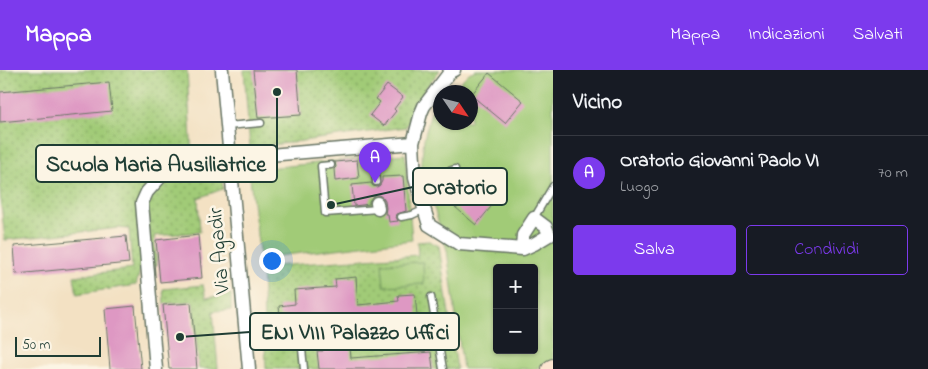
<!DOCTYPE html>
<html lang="it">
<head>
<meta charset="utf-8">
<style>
	:root { --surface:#171b24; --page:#242831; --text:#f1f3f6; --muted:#9ea1a6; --line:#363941; --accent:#7c3aed }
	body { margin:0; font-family:"Indie Flower",sans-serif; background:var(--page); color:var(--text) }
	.controls { position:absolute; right:15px; bottom:15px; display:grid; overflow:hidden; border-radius:5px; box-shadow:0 1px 4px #0004 }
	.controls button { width:45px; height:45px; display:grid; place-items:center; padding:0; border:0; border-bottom:1px solid var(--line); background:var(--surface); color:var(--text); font:25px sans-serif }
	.compass { position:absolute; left:433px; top:15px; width:45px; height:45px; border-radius:50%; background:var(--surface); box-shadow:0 1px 4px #0004; rotate:125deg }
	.scale { position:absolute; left:15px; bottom:12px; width:86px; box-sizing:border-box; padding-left:5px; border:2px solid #1f3d34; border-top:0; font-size:14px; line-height:18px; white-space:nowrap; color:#1f3d34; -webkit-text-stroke:4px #fcf5e5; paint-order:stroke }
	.you { position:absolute; left:271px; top:190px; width:18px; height:18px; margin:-12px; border:4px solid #fff; border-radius:50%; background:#1a73e8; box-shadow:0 0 0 8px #1a73e833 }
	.badge { display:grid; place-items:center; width:32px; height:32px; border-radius:50%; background:var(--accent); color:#fff; font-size:16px; font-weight:700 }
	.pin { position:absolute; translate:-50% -41px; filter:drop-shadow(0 1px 2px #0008) }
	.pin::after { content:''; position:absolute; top:26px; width:18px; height:15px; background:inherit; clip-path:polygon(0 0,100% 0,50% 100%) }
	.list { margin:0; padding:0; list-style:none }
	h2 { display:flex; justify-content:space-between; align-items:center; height:65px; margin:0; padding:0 20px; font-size:21px }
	h2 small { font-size:16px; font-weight:400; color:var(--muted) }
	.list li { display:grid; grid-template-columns:32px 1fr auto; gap:15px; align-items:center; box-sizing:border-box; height:75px; padding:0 20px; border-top:1px solid var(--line) }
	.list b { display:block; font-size:19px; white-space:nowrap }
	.list p { margin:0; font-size:16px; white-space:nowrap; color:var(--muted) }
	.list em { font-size:16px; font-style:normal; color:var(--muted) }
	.actions { display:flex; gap:10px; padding:15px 20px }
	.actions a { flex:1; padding:11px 0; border:1px solid var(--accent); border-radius:5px; text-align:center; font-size:18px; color:var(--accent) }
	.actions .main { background:var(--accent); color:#fff }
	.map { position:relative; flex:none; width:553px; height:299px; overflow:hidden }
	header { display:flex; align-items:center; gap:30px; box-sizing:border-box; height:70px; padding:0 25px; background:var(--accent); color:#fff }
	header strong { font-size:24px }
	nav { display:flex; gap:28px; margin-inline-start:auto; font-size:18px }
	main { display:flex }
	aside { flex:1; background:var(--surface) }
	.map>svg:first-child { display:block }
	.grass { fill:url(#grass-dots); stroke:#608456 }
	.green { fill:#a1cb77; stroke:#608456; fill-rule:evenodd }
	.building { fill:#de98c3 }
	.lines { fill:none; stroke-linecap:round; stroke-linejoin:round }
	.lane-casing { stroke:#697666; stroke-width:9 }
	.street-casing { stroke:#697666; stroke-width:15 }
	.secondary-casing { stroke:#697666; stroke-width:20 }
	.lane { stroke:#fff; stroke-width:6 }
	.street { stroke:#fff; stroke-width:12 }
	.secondary { stroke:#fce5d0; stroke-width:18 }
	.labels { text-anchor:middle; stroke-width:5; stroke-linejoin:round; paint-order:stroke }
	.street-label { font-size:21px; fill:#1f3d34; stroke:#fcf5e5 }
	.leader { fill:none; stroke:#1f3d34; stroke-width:2 }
	.callout-dot { fill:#1f3d34; stroke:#fcf5e5; stroke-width:2 }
	.callout { fill:#fcf5e5; stroke:#1f3d34; stroke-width:2 }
	.callout-label { font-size:22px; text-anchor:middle; font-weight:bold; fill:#1f3d34 }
</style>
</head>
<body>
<header>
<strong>Mappa</strong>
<nav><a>Mappa</a><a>Indicazioni</a><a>Salvati</a></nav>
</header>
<main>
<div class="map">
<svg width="553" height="299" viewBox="0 0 553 299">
	<defs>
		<pattern id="grass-dots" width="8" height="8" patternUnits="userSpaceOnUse" patternTransform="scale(1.25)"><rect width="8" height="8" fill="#a1cb77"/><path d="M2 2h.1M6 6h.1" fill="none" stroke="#83a662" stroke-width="1.8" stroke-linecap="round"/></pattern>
	</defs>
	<rect width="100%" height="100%" fill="#fcf5e5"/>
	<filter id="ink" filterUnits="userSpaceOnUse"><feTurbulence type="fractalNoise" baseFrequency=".02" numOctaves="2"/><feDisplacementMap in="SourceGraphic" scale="10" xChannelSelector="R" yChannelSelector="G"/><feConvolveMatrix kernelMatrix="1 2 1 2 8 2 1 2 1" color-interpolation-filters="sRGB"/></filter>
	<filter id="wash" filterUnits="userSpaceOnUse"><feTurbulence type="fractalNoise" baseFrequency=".0096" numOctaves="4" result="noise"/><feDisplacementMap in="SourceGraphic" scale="20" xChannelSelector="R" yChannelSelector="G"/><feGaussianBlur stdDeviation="1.12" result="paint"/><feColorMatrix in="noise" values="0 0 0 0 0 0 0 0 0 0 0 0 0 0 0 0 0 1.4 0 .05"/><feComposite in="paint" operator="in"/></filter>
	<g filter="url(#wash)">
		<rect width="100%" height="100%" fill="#f3e1c3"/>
		<!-- grass -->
		<path class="grass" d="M0 0H187L192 88 221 89 223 119 198 128 200 162 154 166 157 195 141 197 136 215 77 224 74 206 132 199 129 159 119 158 5 170 0 123Z
			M244 0H440L425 19 406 57 250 78Z
			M429 171 439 176 457 299H266L262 197 418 185 417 172Z
			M203 215 206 228 231 224V240L213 241 218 299H199L193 231 164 234 163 219Z"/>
		<!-- green -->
		<path class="green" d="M476 0H553V291L535 299H463L447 180 421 96 424 69 431 42 440 32V52H470V22H450L469 3ZM497 198H534V280H497Z
			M405 84 412 170 260 188 249 100Z
			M423 192 424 214 384 216 382 194Z"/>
		<g id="blocks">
			<!-- building -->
			<path class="building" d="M253 0H297L301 45 258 48Z
				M489 3 523 31 505 53 471 25Z
				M109 12 112 41 0 52V22Z
				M387 15 403 27 394 39 396 41 384 56 370 45 380 32 376 29Z
				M357 90 359 108 335 111 334 99 336 97 335 92Z
				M460 102 495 132 476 155 441 125Z
				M403 106 406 141 397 144 396 147 398 151 389 152 388 144H385L386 138 385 131 383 128 379 125H375L372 127 369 131V134L354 136 352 115 371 113 373 116 377 117 380 115 382 111V107Z
				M198 165 202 208 160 212 156 170Z
				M126 166 129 193 16 204 14 176Z
				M356 207 358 235 399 231 398 225 415 224 417 245H419L421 262 377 270 376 268 367 269V266L349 267 351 288 431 282 433 299H319L317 281H323L321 263H316L314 244 280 247 279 236 295 234 294 220 336 217 335 209Z
				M191 233 197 299H169L163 235Z
				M135 236 141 299H110L105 239Z"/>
		</g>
	</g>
	<g filter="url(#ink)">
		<use href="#blocks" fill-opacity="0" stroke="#697666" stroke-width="1"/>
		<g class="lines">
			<!-- lane casing -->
			<g class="lane-casing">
				<path id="lane" d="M227 56 261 53
					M373 76 376 112
					M331 95 321 96 325 143 378 139
					M418 118 429 111 434 106 455 99
					M401 147 412 145 425 139
					M534 148 553 116
					M431 227 443 299
					M246 265 300 259 304 299"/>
			</g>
			<!-- street casing -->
			<g class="street-casing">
				<path id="street" d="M222 0 249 299
					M454 0 450 2 424 36 421 43 413 73 415 108 429 155 459 174 523 179 534 174 549 165 546 157 534 148 523 165 522 179
					M377 133 378 139
					M156 299 142 133 147 122 173 93 413 73"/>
			</g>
			<!-- secondary casing -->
			<g class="secondary-casing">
				<path id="secondary" d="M551 299 553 298"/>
			</g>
			<!-- lane -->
			<use href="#lane" class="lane"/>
			<!-- street -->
			<use href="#street" class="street"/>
			<!-- secondary -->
			<use href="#secondary" class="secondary"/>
		</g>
	</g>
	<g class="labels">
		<!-- street labels -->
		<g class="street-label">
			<text transform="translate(218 181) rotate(-95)" y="7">Via Agadir</text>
		</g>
	</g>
	<!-- callouts -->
	<path class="leader" d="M277 22L277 93M331 135L413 117M180 267L250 262"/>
	<g class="callout-dot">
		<circle cx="277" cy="22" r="5"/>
		<circle cx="331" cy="135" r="5"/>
		<circle cx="180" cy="267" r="5"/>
	</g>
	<g class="callout">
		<rect x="36" y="75" width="241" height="37" rx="5"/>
		<rect x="413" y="98" width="94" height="37" rx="5"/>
		<rect x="250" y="243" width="209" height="37" rx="5"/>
	</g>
	<g class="callout-label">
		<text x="156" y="101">Scuola Maria Ausiliatrice</text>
		<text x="460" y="124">Oratorio</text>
		<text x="355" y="269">ENI VIII Palazzo Uffici</text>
	</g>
</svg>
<div class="controls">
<button>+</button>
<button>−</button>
</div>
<svg class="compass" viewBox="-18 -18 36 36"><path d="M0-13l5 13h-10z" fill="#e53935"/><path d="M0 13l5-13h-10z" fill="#9ea1a6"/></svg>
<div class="scale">50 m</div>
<div class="you"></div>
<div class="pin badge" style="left:375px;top:113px">A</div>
</div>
<aside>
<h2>Vicino<small></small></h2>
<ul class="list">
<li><span class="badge">A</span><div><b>Oratorio Giovanni Paolo VI</b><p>Luogo</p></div><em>70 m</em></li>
</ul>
<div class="actions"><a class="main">Salva</a><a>Condividi</a></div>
</aside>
</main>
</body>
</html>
